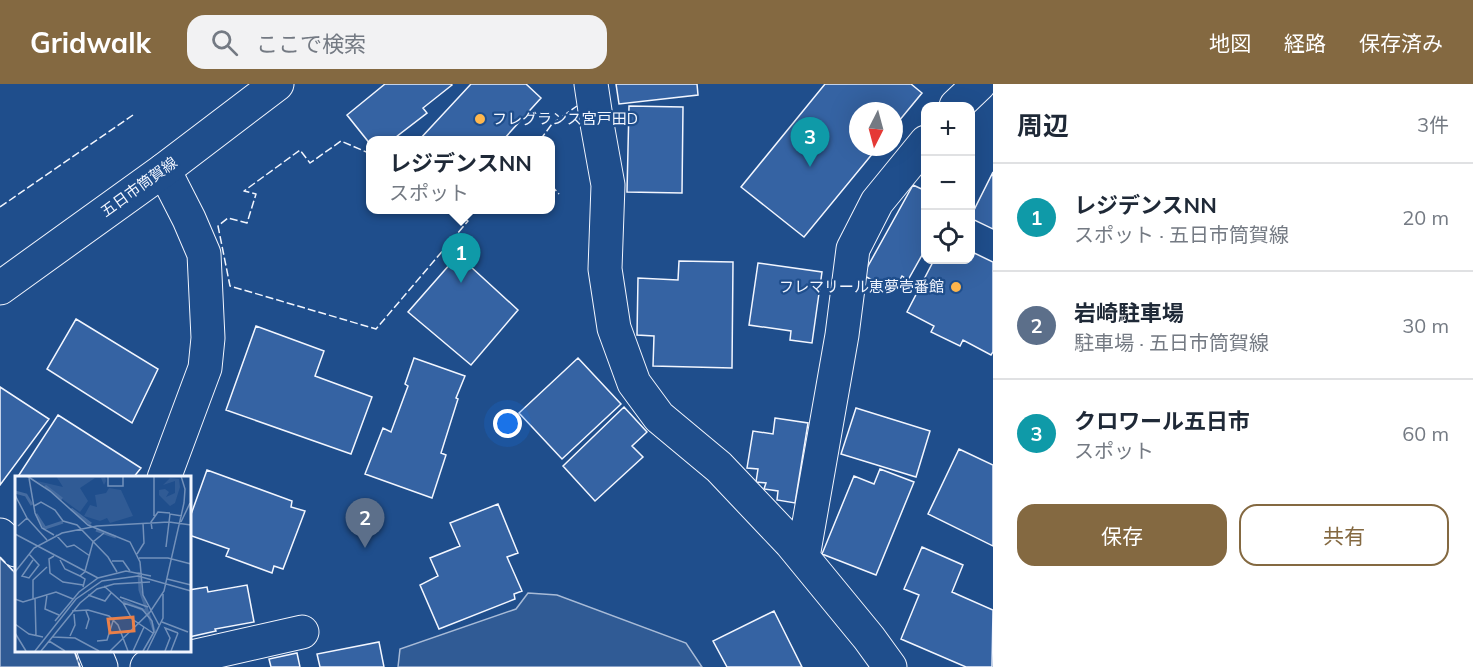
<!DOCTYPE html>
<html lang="ja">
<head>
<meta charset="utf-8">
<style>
	:root { --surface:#fff; --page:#f2f2f3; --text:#1f2937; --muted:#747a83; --line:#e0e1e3; --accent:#846941 }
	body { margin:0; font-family:Mulish,"Noto Sans JP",sans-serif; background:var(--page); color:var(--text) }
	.controls { position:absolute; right:18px; top:18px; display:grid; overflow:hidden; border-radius:12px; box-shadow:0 6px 24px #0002 }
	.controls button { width:54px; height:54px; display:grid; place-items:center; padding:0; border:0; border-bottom:2px solid var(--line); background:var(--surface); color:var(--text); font:30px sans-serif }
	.compass { position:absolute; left:849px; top:18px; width:54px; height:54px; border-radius:50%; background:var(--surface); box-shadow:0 6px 24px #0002; rotate:186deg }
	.you { position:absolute; left:508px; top:340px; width:21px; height:21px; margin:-15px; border:4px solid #fff; border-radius:50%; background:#1a73e8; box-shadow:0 0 0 9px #1a73e833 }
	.badge { display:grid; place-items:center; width:39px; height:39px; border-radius:50%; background:var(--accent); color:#fff; font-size:20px; font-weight:700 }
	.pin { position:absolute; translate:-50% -50px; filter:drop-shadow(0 2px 3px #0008) }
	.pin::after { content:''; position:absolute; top:32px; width:21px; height:18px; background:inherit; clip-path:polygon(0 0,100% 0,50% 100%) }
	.popup { position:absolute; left:366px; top:52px; width:189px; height:78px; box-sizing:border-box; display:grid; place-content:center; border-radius:12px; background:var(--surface); filter:drop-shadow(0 2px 4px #0005); font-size:20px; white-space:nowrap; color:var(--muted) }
	.popup b { font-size:22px; color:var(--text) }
	.popup::after { content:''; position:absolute; left:50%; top:100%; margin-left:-12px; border:12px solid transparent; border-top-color:var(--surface) }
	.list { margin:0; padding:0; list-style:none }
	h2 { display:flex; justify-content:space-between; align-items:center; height:78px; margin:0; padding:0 24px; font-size:26px }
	h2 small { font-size:20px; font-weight:400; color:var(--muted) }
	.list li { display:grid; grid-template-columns:39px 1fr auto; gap:18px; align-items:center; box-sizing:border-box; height:108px; padding:0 24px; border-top:2px solid var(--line) }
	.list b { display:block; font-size:22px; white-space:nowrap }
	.list p { margin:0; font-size:20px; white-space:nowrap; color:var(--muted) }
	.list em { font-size:20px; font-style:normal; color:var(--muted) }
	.actions { display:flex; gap:12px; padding:18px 24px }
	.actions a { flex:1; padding:14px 0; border:2px solid var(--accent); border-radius:18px; text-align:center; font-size:21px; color:var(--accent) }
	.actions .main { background:var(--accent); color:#fff }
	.icon { flex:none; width:33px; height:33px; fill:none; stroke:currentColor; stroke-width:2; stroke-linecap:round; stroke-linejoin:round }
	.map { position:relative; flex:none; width:993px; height:583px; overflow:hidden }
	header { display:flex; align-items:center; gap:36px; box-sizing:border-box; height:84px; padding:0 30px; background:var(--accent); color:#fff }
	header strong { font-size:28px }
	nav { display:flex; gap:33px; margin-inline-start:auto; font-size:21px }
	.search { width:420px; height:54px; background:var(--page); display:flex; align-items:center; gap:15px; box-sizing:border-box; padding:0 21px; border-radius:18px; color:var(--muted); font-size:22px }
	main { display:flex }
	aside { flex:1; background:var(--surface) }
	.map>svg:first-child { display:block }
	.green { fill:#305b95; stroke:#a8bbd7; stroke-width:1.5 }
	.building { fill:#3563a3; stroke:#f2f6ff; stroke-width:1.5 }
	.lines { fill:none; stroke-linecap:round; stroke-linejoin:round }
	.minor-casing { stroke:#f2f6ff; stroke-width:35 }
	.primary-casing { stroke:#f2f6ff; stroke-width:35 }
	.minor { stroke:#1f4e8c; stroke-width:33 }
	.primary { stroke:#1f4e8c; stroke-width:33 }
	.fence { stroke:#f2f6ff; stroke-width:1.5; stroke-dasharray:8 3; stroke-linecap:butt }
	.poi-dot { fill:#ffb74d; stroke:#1f4e8c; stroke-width:2 }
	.labels { text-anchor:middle; stroke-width:4.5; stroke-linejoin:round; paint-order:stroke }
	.poi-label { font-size:15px; fill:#f2f6ff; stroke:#1f4e8c; text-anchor:start }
	.street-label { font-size:15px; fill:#f2f6ff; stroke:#1f4e8c }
	.inset-river { fill:none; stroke:#446ba0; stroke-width:3 }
	.inset-road { fill:none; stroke:#7391ba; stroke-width:1.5 }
	.view { fill:#ea8049; fill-opacity:0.15; stroke:#ea8049; stroke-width:3 }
	.inset-edge { fill:none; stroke:#f2f6ff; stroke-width:3 }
</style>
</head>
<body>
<header>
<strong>Gridwalk</strong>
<div class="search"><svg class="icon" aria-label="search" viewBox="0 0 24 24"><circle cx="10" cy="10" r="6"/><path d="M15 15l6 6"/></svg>ここで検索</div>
<nav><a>地図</a><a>経路</a><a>保存済み</a></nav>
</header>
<main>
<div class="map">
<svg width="993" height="583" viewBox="0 0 993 583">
	<rect width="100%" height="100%" fill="#1f4e8c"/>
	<!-- green -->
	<path class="green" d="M0 473 16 490V566L74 567 80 583H0Z
		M528 509 557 511 686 559 702 583H398L400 565 516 525Z"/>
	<!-- building -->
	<path class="building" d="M385 0H451L452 1 423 24 427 29 392 56H371V61L347 31Z
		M471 0H526L541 14 503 56H419Z
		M616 0H697L698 11 619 20Z
		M825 0H911L922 9 894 43V27H858V63H878L804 153 741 103Z
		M629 22 683 23 682 109 627 108Z
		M993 88V145L970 134Z
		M913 101 926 107V164L908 196 902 192 893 208 863 191Z
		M970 167 993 178V268L991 271 963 256 960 262 931 248 934 242 907 228 934 176H970Z
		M458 171 518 226 471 281 408 228Z
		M679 177 733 178 732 284 653 282 654 252 637 251 638 194 678 196Z
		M758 179 822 188 812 259 790 256 791 247 749 241Z
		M76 235 158 285 132 339 47 285Z
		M256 242 324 267 315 292 372 313 351 370 226 326Z
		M414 274 465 292 456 314 458 315 441 369 446 371 432 414 365 390 383 344 391 348 408 302 405 300Z
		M578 274 621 320 562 375 519 329Z
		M0 303 49 335 0 401Z
		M624 323 647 348 632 362 643 373 595 417 563 382Z
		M856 324 930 347 916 393 841 370Z
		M58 331 141 384 133 394H17Z
		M775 334 808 339 795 419 777 416 778 407 764 405 766 399 756 398 758 385 747 384 753 347 773 350Z
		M959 365 993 381V462L928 430Z
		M880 385 914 398 876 491 822 470 854 392 874 400Z
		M207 386 292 417 291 423 305 427 283 485 274 482 272 489 226 472 229 465 189 451V436Z
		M498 420 518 469 507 473 522 507 514 510 515 515 439 545 420 501 438 492 430 474 460 462 450 439Z
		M922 463 963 481 952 508 993 526 992 583H966L901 555 919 511 904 505Z
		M247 501 254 538 215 545 216 547 189 553V506L207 503 208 508Z
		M774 527 802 583H727L713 557Z
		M379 558 384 583H320L317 570Z
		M297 569 300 583H271L269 575Z"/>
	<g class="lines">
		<!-- minor casing -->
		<g class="minor-casing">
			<path id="minor" d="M591 0 597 40 608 101 605 185 614 244 634 299 659 333 719 383 791 459 869 554 890 583
				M956 22 979 0
				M164 86 189 135 204 170 208 254 205 284 164 394
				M0 451 16 466
				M803 473 842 251 853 165 877 118 926 58
				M94 566 101 583
				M147 583 302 548"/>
		</g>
		<!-- primary casing -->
		<g class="primary-casing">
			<path id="primary" d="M0 204 164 86 277 0"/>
		</g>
		<!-- minor -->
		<use href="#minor" class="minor"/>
		<!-- primary -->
		<use href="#primary" class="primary"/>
		<!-- fence -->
		<path class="fence" d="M540 56 552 40 577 22
			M371 70 341 57 310 79 300 66 244 107 256 110 247 139 228 134 218 142 230 202 376 245 468 137 451 125
			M551 101 559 110
			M0 123 133 31
			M0 473 16 490
			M75 568 80 583"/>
	</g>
	<!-- markers -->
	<g class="poi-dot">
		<circle cx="480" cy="35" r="6"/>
		<circle cx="956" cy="203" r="6"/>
	</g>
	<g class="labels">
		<!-- poi labels -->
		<g class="poi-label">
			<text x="492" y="40">フレグランス宮戸田D</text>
			<text x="944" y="208" text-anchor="end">フレマリール恵夢壱番館</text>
		</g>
		<!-- street labels -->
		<g class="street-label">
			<text transform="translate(139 103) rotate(-36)" y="5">五日市筒賀線</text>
		</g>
	</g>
	<!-- overview -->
	<g transform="translate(15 392)">
		<rect width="176" height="176" fill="#1f4e8c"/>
		<path d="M41 0H90L91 5 89 9 86 2H80L65 12 73 25 65 36 22 5 48 11ZM155 2 164 3 165 11 160 27 155 30 144 19V14L150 13 154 16 151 21 160 17V5L148 9ZM94 12 106 14 118 40 95 47 92 42 85 45 69 40 75 29 82 31 80 19 91 17Z" fill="#305b95"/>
		<path class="inset-river" d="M30 10 47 23M0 16 11 19 17 29M56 33 76 48M21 38 30 52 48 46M81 54 101 61M124 96 125 114 140 157M108 125 133 136"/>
		<path class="inset-road" d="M12 0 35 15 73 49 115 66 125 86 128 119 144 149M93 0V10H108V0M139 0V40M14 2 20 37 27 52 39 59M0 19 12 42M19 30 26 26 40 34 48 45 62 49 93 81 102 96M166 46 175 27M3 50 12 42 32 64M137 53 136 46 143 36 155 37M0 58 83 102M41 59 52 71 59 69 75 80M151 71 155 38 167 40M14 78 24 89 14 102 7 100 18 84M122 78 129 67 128 47M39 80 34 83 35 97 48 106 68 109M124 82H153L176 88M45 84 50 93 65 100M97 85H108L115 95M70 95 78 66 89 57M0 96 19 72 47 57 82 50 154 46 176 49M152 103 176 109M89 110 108 127 117 143 138 157M68 111 70 103 65 100 71 95M32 119 30 133 44 139M73 119 90 125 96 117M105 121 133 131M20 122 21 160M0 123 8 126 41 116 58 123M18 123V104L32 91M108 127 127 133 137 145 139 156 128 175M57 135 73 134 94 140 103 149 113 175M71 135 74 143 71 153M40 145 64 116 83 102 111 95 136 100M147 146 173 156M0 148 14 158 28 161M0 157 11 175M55 160 60 149 59 138M38 161 60 162 84 175M34 165 50 175M82 165 92 164 98 145M20 175 61 123 87 105 123 100 176 115M26 175 65 127 82 113 99 108 135 106M95 175 135 136 149 115 169 27 170 13 166 0M118 175 129 151M132 175 148 142V118M150 175 155 162 150 152 163 157M156 175 163 157"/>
		<path class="view" d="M118 141 119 155 95 157 93 143Z"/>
		<rect width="176" height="176" class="inset-edge"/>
	</g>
</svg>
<div class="controls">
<button>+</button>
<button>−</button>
<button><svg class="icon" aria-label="locate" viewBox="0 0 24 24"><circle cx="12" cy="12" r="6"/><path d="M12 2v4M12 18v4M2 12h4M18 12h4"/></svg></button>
</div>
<svg class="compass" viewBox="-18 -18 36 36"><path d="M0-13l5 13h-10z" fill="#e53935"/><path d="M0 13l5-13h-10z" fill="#747a83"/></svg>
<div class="you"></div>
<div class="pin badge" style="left:461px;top:199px;background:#0f9aa8">1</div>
<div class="popup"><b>レジデンスNN</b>スポット</div>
<div class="pin badge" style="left:365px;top:464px;background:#5c6f8a">2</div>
<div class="pin badge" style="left:810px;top:83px;background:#0f9aa8">3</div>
</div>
<aside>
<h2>周辺<small>3件</small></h2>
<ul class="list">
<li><span class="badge" style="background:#0f9aa8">1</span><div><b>レジデンスNN</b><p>スポット · 五日市筒賀線</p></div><em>20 m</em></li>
<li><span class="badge" style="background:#5c6f8a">2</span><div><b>岩崎駐車場</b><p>駐車場 · 五日市筒賀線</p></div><em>30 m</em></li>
<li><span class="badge" style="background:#0f9aa8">3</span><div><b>クロワール五日市</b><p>スポット</p></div><em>60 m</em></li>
</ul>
<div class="actions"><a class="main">保存</a><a>共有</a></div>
</aside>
</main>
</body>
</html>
